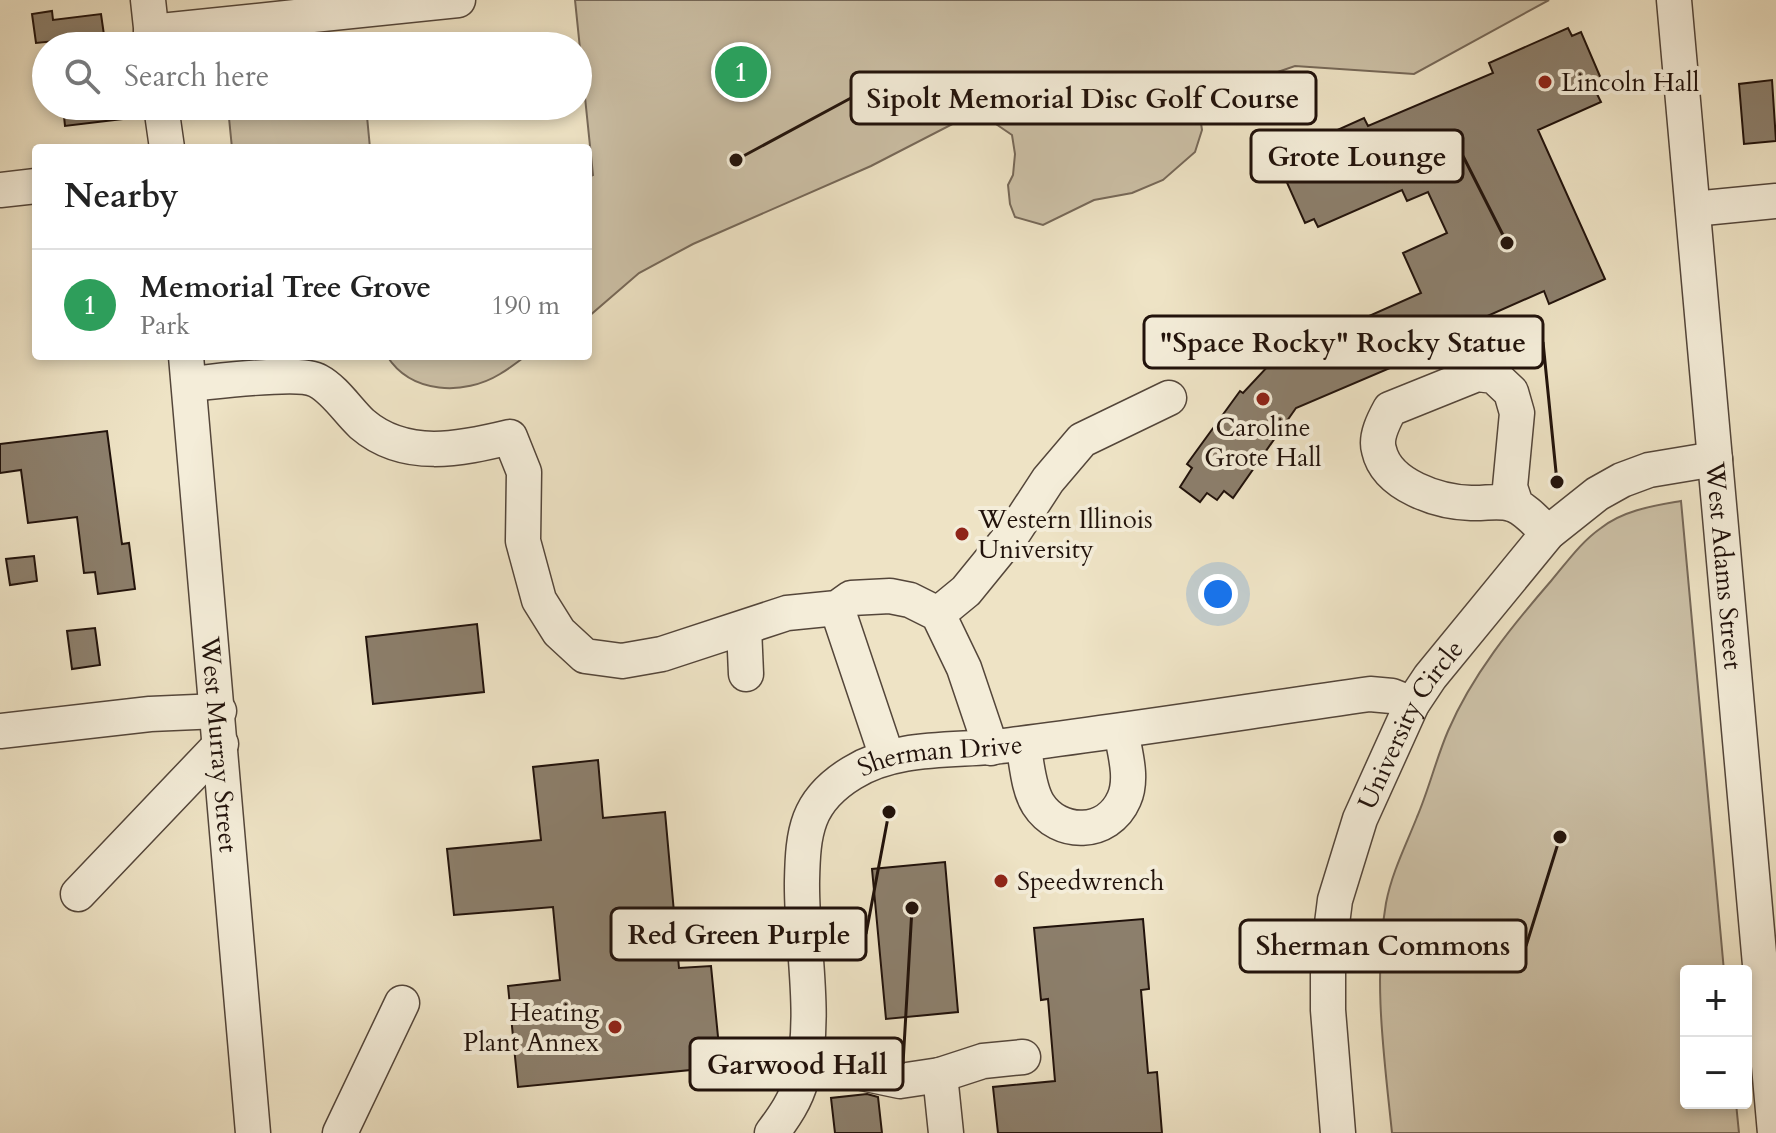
<!DOCTYPE html>
<html lang="en">
<head>
<meta charset="utf-8">
<style>
	:root { --surface:#fff; --page:#f6f6f6; --text:#222; --muted:#767676; --line:#e0e0e0; --accent:#8f2418 }
	body { margin:0; font-family:Cardo,serif; background:var(--page); color:var(--text) }
	.controls { position:absolute; right:24px; bottom:24px; display:grid; overflow:hidden; border-radius:8px; box-shadow:0 4px 12px #0003 }
	.controls button { width:72px; height:72px; display:grid; place-items:center; padding:0; border:0; border-bottom:2px solid var(--line); background:var(--surface); color:var(--text); font:40px sans-serif }
	.you { position:absolute; left:1218px; top:594px; width:28px; height:28px; margin:-20px; border:6px solid #fff; border-radius:50%; background:#1a73e8; box-shadow:0 0 0 12px #1a73e833 }
	.badge { display:grid; place-items:center; width:52px; height:52px; border-radius:50%; background:var(--accent); color:#fff; font-size:26px; font-weight:700 }
	.pin { position:absolute; translate:-50% -50%; border:4px solid #fff; box-shadow:0 2px 8px #0006 }
	.list { margin:0; padding:0; list-style:none }
	h2 { display:flex; justify-content:space-between; align-items:center; height:104px; margin:0; padding:0 32px; font-size:34px }
	h2 small { font-size:26px; font-weight:400; color:var(--muted) }
	.list li { display:grid; grid-template-columns:52px 1fr auto; gap:24px; align-items:center; box-sizing:border-box; height:112px; padding:0 32px; border-top:2px solid var(--line) }
	.list b { display:block; font-size:30px; white-space:nowrap }
	.list p { margin:0; font-size:26px; white-space:nowrap; color:var(--muted) }
	.list em { font-size:26px; font-style:normal; color:var(--muted) }
	.icon { flex:none; width:44px; height:44px; fill:none; stroke:currentColor; stroke-width:2; stroke-linecap:round; stroke-linejoin:round }
	.map { position:relative; flex:none; width:1776px; height:1133px; overflow:hidden }
	.search { position:absolute; background:var(--surface); box-shadow:0 4px 12px #0003; left:32px; top:32px; width:560px; height:88px; display:flex; align-items:center; gap:20px; box-sizing:border-box; padding:0 28px; border-radius:44px; color:var(--muted); font-size:30px }
	.panel { position:absolute; background:var(--surface); box-shadow:0 4px 12px #0003; left:32px; top:144px; width:560px; height:216px; border-radius:8px }
	.map>svg:first-child { display:block }
	.green { fill:#cbbfa5; stroke:#766858; stroke-width:2 }
	.building { fill:#8c7f6c; stroke:#21120b; stroke-width:2 }
	.lines { fill:none; stroke-linecap:round; stroke-linejoin:round }
	.minor-casing { stroke:#54463a; stroke-width:37 }
	.minor { stroke:#f4edd9; stroke-width:34 }
	.poi-dot { fill:#8f2418; stroke:#f4edd9; stroke-width:3 }
	.labels { text-anchor:middle; stroke-width:8; stroke-linejoin:round; paint-order:stroke }
	.poi-label { font-size:26px; fill:#21120b; stroke:#f4edd9; text-anchor:start }
	.street-label { font-size:26px; fill:#21120b; stroke:#f4edd9 }
	.leader { fill:none; stroke:#21120b; stroke-width:3 }
	.callout-dot { fill:#21120b; stroke:#f4edd9; stroke-width:3 }
	.callout { fill:#f4edd9; stroke:#21120b; stroke-width:3 }
	.callout-label { font-size:28px; text-anchor:middle; font-weight:bold; fill:#21120b }
</style>
</head>
<body>
<div class="map">
<svg width="1776" height="1133" viewBox="0 0 1776 1133">
	<rect width="100%" height="100%" fill="#eee3c5"/>
	<filter id="stains"><feTurbulence type="fractalNoise" baseFrequency=".0025" numOctaves="4"/><feColorMatrix values="0 0 0 0 .2 0 0 0 0 .09 0 0 0 0 .02 0 0 0 .5 -.17"/></filter>
	<radialGradient id="worn" r=".72"><stop offset=".6" stop-color="#630" stop-opacity="0"/><stop offset="1" stop-color="#630" stop-opacity=".3"/></radialGradient>
	<!-- green -->
	<path class="green" d="M575 0H1549L1414 74 1295 66 1234 87 1202 107 1200 116 1202 130 1195 152 1163 180 1132 193 1094 200 1043 225 1015 217 1010 204 1008 185 1013 175 1015 154 1012 135 987 118 966 117 871 166 693 244 639 273 588 317V177L593 175Z
		M348 106H366L370 148H232L229 118Z
		M387 356H526C517 362 509 369 500 374 464 396 411 394 387 356Z
		M1681 501 1724 971H1686V1103H1736L1739 1133H1392C1384 1056 1373 979 1386 903 1392 872 1406 845 1417 817 1429 789 1436 759 1448 731 1472 675 1512 626 1551 581 1567 562 1581 542 1601 528 1624 510 1653 506 1681 501Z"/>
	<!-- building -->
	<path class="building" d="M52 11 53 20 101 14 104 35 97 36 98 46H79V42L56 45 55 41 36 43 32 14Z
		M1568 28 1572 36 1581 32 1605 88 1596 92 1601 102 1538 130 1605 279 1549 304 1544 291 1440 337 1444 345 1296 408 1233 498 1224 491 1217 500 1207 493 1200 502 1180 487 1192 468 1187 464 1240 391 1243 393 1269 365 1291 355 1290 351 1421 293 1403 253 1447 233 1428 192 1407 201 1402 190 1318 227 1314 219 1305 223 1280 167 1290 162 1286 153 1364 118 1368 126 1493 73 1489 63Z
		M1772 80 1776 141 1744 144 1739 84Z
		M63 106H121L122 119 65 126Z
		M107 431 122 544 129 543 135 589 98 594 95 572 84 573 77 517 28 523 21 470 0 473V444Z
		M34 556 37 581 10 585 6 559Z
		M477 624 484 692 373 704 366 637Z
		M95 628 100 665 72 669 67 631Z
		M598 760 603 818 665 812 679 968 711 966 721 1067 518 1087 508 986 560 980 553 907 454 915 447 849 541 840 533 767Z
		M945 862 958 1012 886 1019 872 869Z
		M1143 919 1149 989 1141 990 1148 1073 1157 1072 1162 1133H998L993 1087 1055 1081 1048 999 1041 1000 1034 928Z
		M867 1094 878 1097 882 1133H835L831 1098Z"/>
	<g class="lines">
		<!-- minor casing -->
		<g class="minor-casing">
			<g id="minor">
				<path d="M148 0 153 46"/>
				<path id="s1" d="M1674 0 1775 1133"/>
				<path d="M151 32 458 0"/>
				<path d="M161 106 167 148"/>
				<path d="M0 190 36 186"/>
				<path d="M1693 209 1776 201"/>
				<path id="s2" d="M186 356 253 1133"/>
				<path d="M189 384C214 382 300 370 318 381 335 390 348 411 362 424 405 461 461 449 510 437L524 472 523 541 539 600 559 632 585 656 622 661 662 654 787 613 837 608 851 598 890 596 910 600 938 614 964 668 991 748"/>
				<path d="M1516 505 1510 487 1517 413 1511 392 1494 376 1477 374 1390 409C1384 420 1375 437 1379 450 1387 486 1439 502 1471 503 1486 504 1500 499 1514 505 1527 510 1538 524 1548 533"/>
				<path d="M837 608 887 757"/>
				<path d="M938 614 966 591 1014 532 1048 480 1082 440 1169 398"/>
				<path d="M744 628 746 674"/>
				<path d="M0 731 150 714 219 711"/>
				<path d="M1023 744C1027 763 1028 788 1038 804 1059 837 1108 836 1124 799 1133 779 1125 753 1121 731"/>
				<path d="M78 894 221 744"/>
				<path d="M805 1061 900 1081 940 1075 946 1133"/>
				<path d="M940 1075 983 1061 1023 1057"/>
				<path d="M340 1133 402 1003"/>
				<path id="s3" d="M772 1133C784 1117 796 1100 801 1080 818 1017 801 946 802 881 803 832 806 801 852 773 898 744 959 752 1011 745 1131 730 1250 711 1370 694L1392 696 1412 704"/>
				<path id="s4" d="M1338 1133 1328 1010V955L1335 900 1360 819 1412 704 1430 677 1548 533 1597 494 1622 480 1649 470 1715 459"/>
			</g>
		</g>
		<!-- minor -->
		<use href="#minor" class="minor"/>
	</g>
	<!-- markers -->
	<g class="poi-dot">
		<circle cx="1545" cy="82" r="8"/>
		<circle cx="1263" cy="399" r="8"/>
		<circle cx="962" cy="534" r="8"/>
		<circle cx="1001" cy="881" r="8"/>
		<circle cx="615" cy="1027" r="8"/>
	</g>
	<g class="labels">
		<!-- poi labels -->
		<g class="poi-label">
			<text x="1561" y="91">Lincoln Hall</text>
			<text x="1263" y="436" text-anchor="middle">Caroline<tspan x="1263" dy="30">Grote Hall</tspan></text>
			<text x="978" y="528">Western Illinois<tspan x="978" dy="30">University</tspan></text>
			<text x="1017" y="890">Speedwrench</text>
			<text x="599" y="1021" text-anchor="end">Heating<tspan x="599" dy="30">Plant Annex</tspan></text>
		</g>
		<!-- street labels -->
		<g class="street-label">
			<text dy="9" stroke="none"><textPath href="#s1" startOffset="568">West Adams Street</textPath></text>
			<text dy="9" stroke="none"><textPath href="#s4" startOffset="426">University Circle</textPath></text>
			<text dy="9" stroke="none"><textPath href="#s2" startOffset="390">West Murray Street</textPath></text>
			<text dy="9" stroke="none"><textPath href="#s3" startOffset="478">Sherman Drive</textPath></text>
		</g>
	</g>
	<!-- callouts -->
	<path class="leader" d="M736 160L851 98M1507 243L1463 156M1557 482L1543 342M889 812L866 934M1560 837L1526 946M912 908L903 1064"/>
	<g class="callout-dot">
		<circle cx="736" cy="160" r="8"/>
		<circle cx="1507" cy="243" r="8"/>
		<circle cx="1557" cy="482" r="8"/>
		<circle cx="889" cy="812" r="8"/>
		<circle cx="1560" cy="837" r="8"/>
		<circle cx="912" cy="908" r="8"/>
	</g>
	<g class="callout">
		<rect x="851" y="72" width="465" height="52" rx="8"/>
		<rect x="1251" y="130" width="212" height="52" rx="8"/>
		<rect x="1144" y="316" width="399" height="52" rx="8"/>
		<rect x="611" y="908" width="255" height="52" rx="8"/>
		<rect x="1240" y="920" width="286" height="52" rx="8"/>
		<rect x="690" y="1038" width="213" height="52" rx="8"/>
	</g>
	<g class="callout-label">
		<text x="1083" y="108">Sipolt Memorial Disc Golf Course</text>
		<text x="1357" y="166">Grote Lounge</text>
		<text x="1343" y="352">"Space Rocky" Rocky Statue</text>
		<text x="739" y="944">Red Green Purple</text>
		<text x="1383" y="955">Sherman Commons</text>
		<text x="797" y="1074">Garwood Hall</text>
	</g>
	<rect width="100%" height="100%" filter="url(#stains)"/>
	<rect width="100%" height="100%" fill="url(#worn)"/>
</svg>
<div class="controls">
<button>+</button>
<button>−</button>
</div>
<div class="you"></div>
<div class="pin badge" style="left:741px;top:72px;background:#2e9e5b">1</div>
<div class="search"><svg class="icon" aria-label="search" viewBox="0 0 24 24"><circle cx="10" cy="10" r="6"/><path d="M15 15l6 6"/></svg>Search here</div>
<section class="panel">
<h2>Nearby<small></small></h2>
<ul class="list">
<li><span class="badge" style="background:#2e9e5b">1</span><div><b>Memorial Tree Grove</b><p>Park</p></div><em>190 m</em></li>
</ul>
</section>
</div>
</body>
</html>
